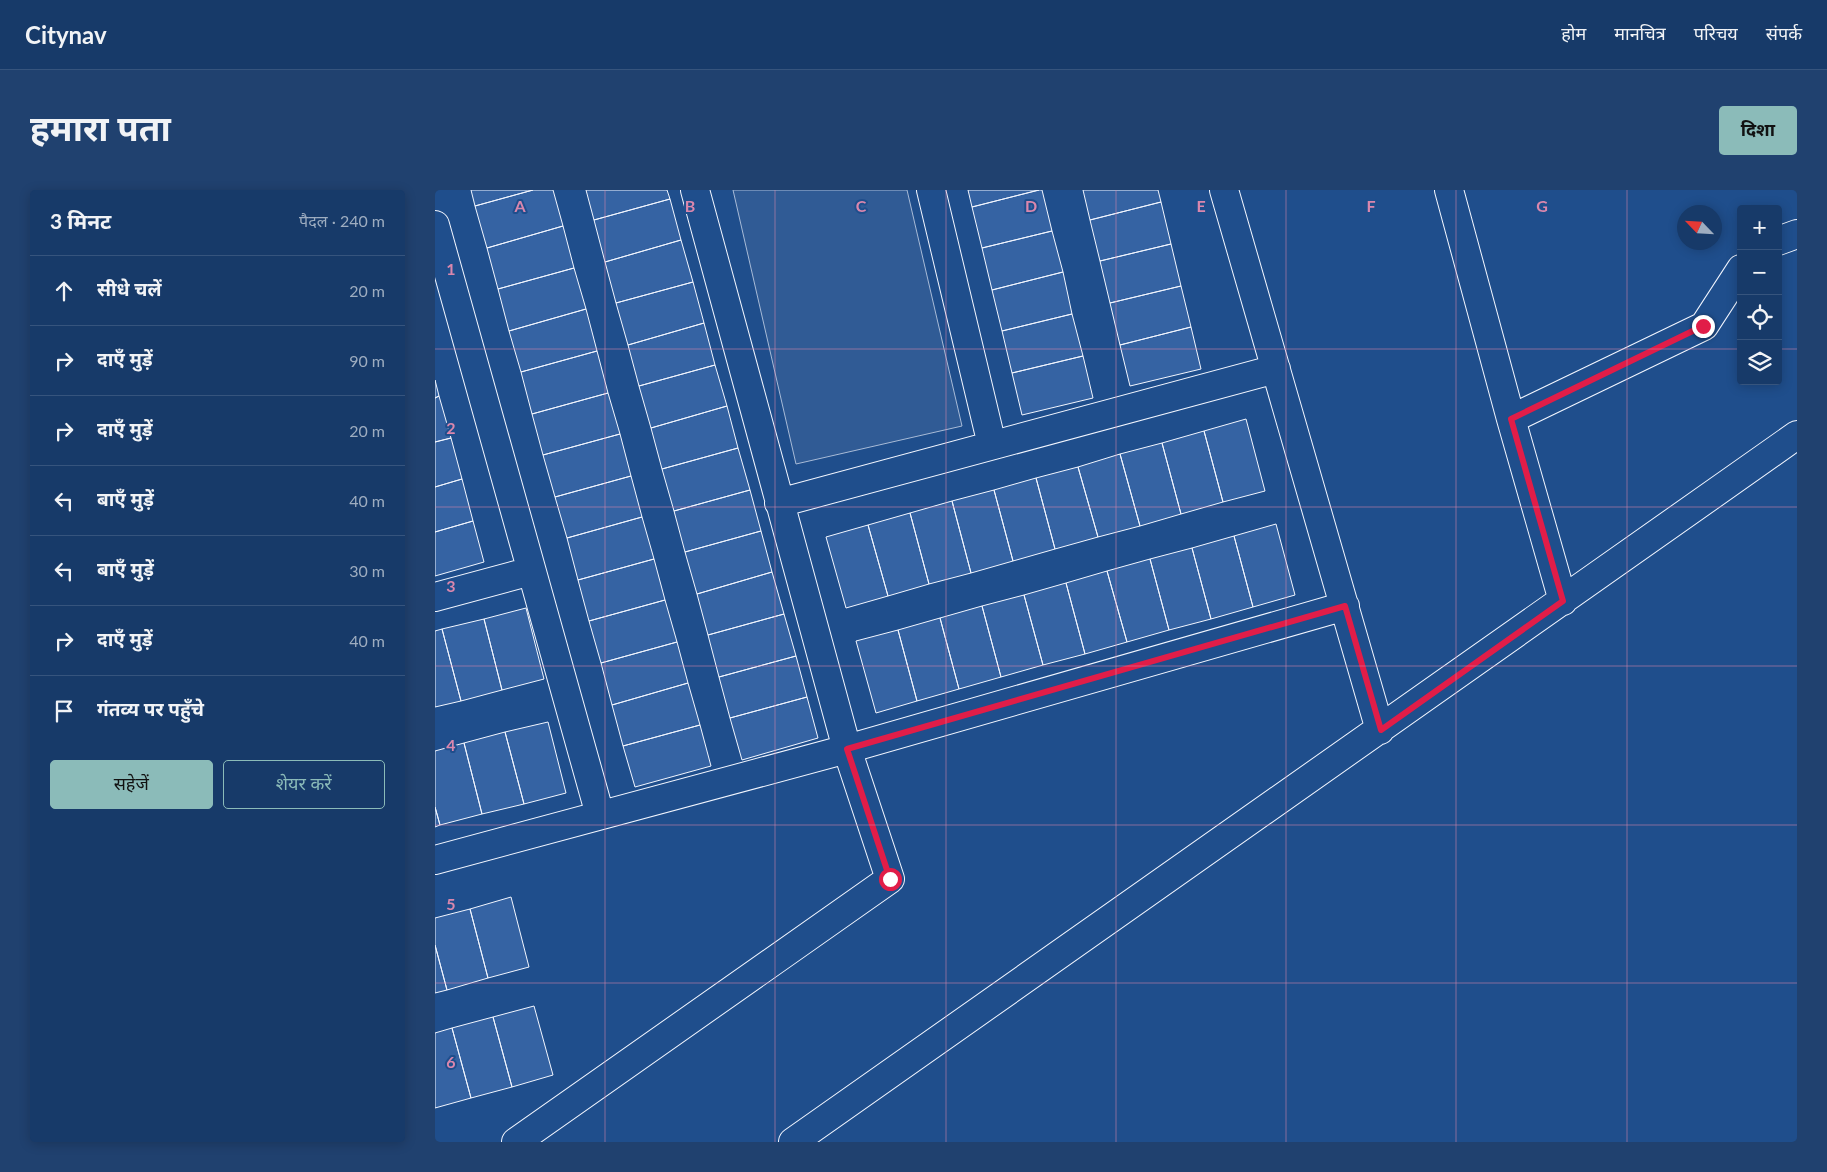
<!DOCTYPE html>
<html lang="hi">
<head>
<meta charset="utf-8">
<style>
	:root { --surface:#173a69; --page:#20416f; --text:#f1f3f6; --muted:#9eadc0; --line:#36547d; --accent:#8bbbb9 }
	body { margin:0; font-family:Lato,"Noto Sans Devanagari",sans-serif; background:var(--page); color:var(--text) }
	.controls { position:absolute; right:15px; top:15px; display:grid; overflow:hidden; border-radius:5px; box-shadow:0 2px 12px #0003 }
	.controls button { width:45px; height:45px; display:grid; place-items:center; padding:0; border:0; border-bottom:1px solid var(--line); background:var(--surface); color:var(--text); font:25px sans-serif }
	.compass { position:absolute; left:1242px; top:15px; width:45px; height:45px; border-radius:50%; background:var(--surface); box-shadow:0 2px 12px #0003; rotate:295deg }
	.stop { position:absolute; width:15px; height:15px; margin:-11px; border:4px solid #e11d48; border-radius:50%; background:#fff }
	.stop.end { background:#e11d48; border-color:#fff; box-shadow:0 1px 5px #0008 }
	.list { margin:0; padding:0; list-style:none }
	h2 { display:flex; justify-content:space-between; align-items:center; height:65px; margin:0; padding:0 20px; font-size:21px }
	h2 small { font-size:16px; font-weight:400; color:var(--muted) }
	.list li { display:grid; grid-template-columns:32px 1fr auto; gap:15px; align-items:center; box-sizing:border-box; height:70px; padding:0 20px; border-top:1px solid var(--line) }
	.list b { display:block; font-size:19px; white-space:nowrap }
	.list em { font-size:16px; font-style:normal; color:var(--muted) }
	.actions { display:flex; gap:10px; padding:15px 20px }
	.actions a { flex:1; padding:11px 0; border:1px solid var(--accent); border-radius:5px; text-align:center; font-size:18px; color:var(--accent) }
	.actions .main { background:var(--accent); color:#111 }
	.icon { flex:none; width:28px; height:28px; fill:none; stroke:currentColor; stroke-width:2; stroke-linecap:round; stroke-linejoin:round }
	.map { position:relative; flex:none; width:1362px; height:952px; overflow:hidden; border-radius:5px }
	header { display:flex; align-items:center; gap:30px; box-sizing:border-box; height:70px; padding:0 25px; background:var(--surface); border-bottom:1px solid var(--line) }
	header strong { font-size:24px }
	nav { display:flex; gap:28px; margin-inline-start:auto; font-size:18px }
	.intro { display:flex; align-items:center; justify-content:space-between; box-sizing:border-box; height:120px; padding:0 30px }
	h1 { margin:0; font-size:35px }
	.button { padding:12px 22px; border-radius:5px; background:var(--accent); color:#111; font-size:18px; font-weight:700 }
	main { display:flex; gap:30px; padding:0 30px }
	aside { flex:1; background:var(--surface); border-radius:5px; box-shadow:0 2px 12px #0003 }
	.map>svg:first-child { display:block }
	.built { fill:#305b95; stroke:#a8bbd7 }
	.building { fill:#3563a3; stroke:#f2f6ff }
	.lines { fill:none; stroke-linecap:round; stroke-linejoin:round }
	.minor-casing { stroke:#f2f6ff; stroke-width:30 }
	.minor { stroke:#1f4e8c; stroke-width:28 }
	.route { stroke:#e11d48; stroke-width:6 }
	.grid { fill:none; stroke:#da87ad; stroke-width:1; stroke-opacity:0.55 }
	.grid-label { font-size:16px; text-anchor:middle; font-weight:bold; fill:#da87ad; stroke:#1f4e8c; stroke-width:4; stroke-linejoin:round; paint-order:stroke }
</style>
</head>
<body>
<header>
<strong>Citynav</strong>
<nav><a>होम</a><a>मानचित्र</a><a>परिचय</a><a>संपर्क</a></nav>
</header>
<div class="intro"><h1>हमारा पता</h1><a class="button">दिशा</a></div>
<main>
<aside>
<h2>3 मिनट<small>पैदल · 240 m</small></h2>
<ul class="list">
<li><svg class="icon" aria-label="ahead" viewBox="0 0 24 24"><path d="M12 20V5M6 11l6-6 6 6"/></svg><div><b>सीधे चलें</b></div><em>20 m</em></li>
<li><svg class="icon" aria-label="right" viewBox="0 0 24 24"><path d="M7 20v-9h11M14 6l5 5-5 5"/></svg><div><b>दाएँ मुड़ें</b></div><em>90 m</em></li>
<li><svg class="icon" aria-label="right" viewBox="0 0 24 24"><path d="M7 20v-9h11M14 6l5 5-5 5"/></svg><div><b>दाएँ मुड़ें</b></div><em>20 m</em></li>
<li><svg class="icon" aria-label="left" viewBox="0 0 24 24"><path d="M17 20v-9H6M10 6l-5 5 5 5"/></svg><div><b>बाएँ मुड़ें</b></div><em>40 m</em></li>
<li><svg class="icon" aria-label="left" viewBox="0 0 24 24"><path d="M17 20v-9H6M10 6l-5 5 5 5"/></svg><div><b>बाएँ मुड़ें</b></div><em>30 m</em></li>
<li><svg class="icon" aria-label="right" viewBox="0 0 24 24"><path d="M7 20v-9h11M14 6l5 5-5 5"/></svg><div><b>दाएँ मुड़ें</b></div><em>40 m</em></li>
<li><svg class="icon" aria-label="arrive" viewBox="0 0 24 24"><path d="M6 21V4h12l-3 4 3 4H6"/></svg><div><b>गंतव्य पर पहुँचे</b></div></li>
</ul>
<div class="actions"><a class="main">सहेजें</a><a>शेयर करें</a></div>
</aside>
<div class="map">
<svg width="1362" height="952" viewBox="0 0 1362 952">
	<rect width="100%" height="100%" fill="#1f4e8c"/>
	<!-- built -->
	<path class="built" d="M298 0H472L527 236 361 274Z"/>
	<!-- building -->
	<path class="building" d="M36 0H98L40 16Z
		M98 0H118L128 36 52 58 40 16Z
		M151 0H232L235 9 159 30Z
		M533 0H604L537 17Z
		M604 0H607L617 41 547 58 537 17Z
		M648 0H723L726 12 655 30Z
		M235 9 246 50 170 72 159 30Z
		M726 12 736 54 665 71 655 30Z
		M128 36 139 78 63 99 52 58Z
		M617 41 628 82 557 100 547 58Z
		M246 50 258 92 181 113 170 72Z
		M736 54 746 96 675 113 665 71Z
		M139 78 151 119 74 141 63 99Z
		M628 82 637 124 567 141 557 100Z
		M258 92 269 133 193 155 181 113Z
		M746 96 756 137 685 155 675 113Z
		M151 119 162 161 86 182 74 141Z
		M637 124 648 166 577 183 567 141Z
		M269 133 280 175 204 196 193 155Z
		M756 137 766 179 695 196 685 155Z
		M162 161 173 203 97 224 86 182Z
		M648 166 658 208 587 225 577 183Z
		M280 175 292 216 216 238 204 196Z
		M0 190 4 206 0 208Z
		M173 203 185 244 108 265 97 224Z
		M4 206 16 248 0 252V208Z
		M292 216 303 258 227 279 216 238Z
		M811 229 830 301 788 312 769 241Z
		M769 241 788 312 746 324 727 253Z
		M185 244 196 286 120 307 108 265Z
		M16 248 27 289 0 297V252Z
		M727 253 746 324 705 336 685 264Z
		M303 258 315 300 239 321 227 279Z
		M685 264 705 336 663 347 643 277Z
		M643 277 663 347 620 359 601 288Z
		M196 286 207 327 132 348 120 307Z
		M601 288 620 359 578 371 559 300Z
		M27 289 38 331 0 342V297Z
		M315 300 326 341 250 362 239 321Z
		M559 300 578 371 536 383 517 311Z
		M517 311 536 383 494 394 475 323Z
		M475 323 494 394 453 406 433 335Z
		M207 327 219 369 143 390 132 348Z
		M38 331 49 372 0 386V342Z
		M841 334 860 405 818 417 799 346Z
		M433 335 453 406 411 418 391 347Z
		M326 341 337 382 262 404 250 362Z
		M799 346 818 417 776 429 757 358Z
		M757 358 776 429 734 440 715 369Z
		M219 369 230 410 154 431 143 390Z
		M715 369 734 440 692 452 672 381Z
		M672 381 692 452 650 464 631 393Z
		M337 382 349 424 273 445 262 404Z
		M631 393 650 464 608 475 589 405Z
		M589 405 608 475 566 487 547 416Z
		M230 410 242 452 166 473 154 431Z
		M547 416 566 487 524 499 505 428Z
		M91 418 109 489 67 500 49 429Z
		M349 424 361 466 284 487 273 445Z
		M505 428 524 499 482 511 463 440Z
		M49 429 67 500 26 511 7 439Z
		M7 439 26 511 0 517V441Z
		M463 440 482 511 441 523 421 451Z
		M242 452 253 493 177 515 166 473Z
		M361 466 372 507 295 528 284 487Z
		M253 493 265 535 188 556 177 515Z
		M372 507 383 548 307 570 295 528Z
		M113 532 131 603 89 614 70 542Z
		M265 535 276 576 200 597 188 556Z
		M70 542 89 614 47 624 29 553Z
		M29 553 47 624 5 635 0 617V561Z
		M0 617 5 635 0 637Z
		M76 707 94 777 53 788 35 719Z
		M35 719 53 788 12 800 0 755V728Z
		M0 755 12 800 0 803Z
		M99 816 118 885 77 897 58 827Z
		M58 827 77 897 36 908 17 838Z
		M17 838 36 908 0 918V843Z"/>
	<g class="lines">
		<!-- minor casing -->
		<g class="minor-casing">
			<path id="minor" d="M496 0 557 255
				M789 0 945 540
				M1014 0 1076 229 1128 411
				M0 35 165 625
				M1343 51 1362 44
				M1076 229 1269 136 1306 79
				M344 313 841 179
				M0 407 96 381
				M0 670 412 559 910 416
				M81 952 455 689 412 559 260 0
				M358 952 1362 245"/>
		</g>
		<!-- minor -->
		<use href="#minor" class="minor"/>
	</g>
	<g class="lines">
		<!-- route -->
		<path class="route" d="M455 689 412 559 910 416 946 540 1128 411 1076 229 1268 136"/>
	</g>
	<!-- grid -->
	<path class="grid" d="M170 0V952M340 0V952M511 0V952M681 0V952M851 0V952M1021 0V952M1192 0V952M0 159H1306M1343 159H1362M0 317H1362M0 476H1362M0 635H1362M0 793H1362"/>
	<g class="grid-label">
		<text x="85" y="22">A</text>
		<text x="255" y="22">B</text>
		<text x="426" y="22">C</text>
		<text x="596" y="22">D</text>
		<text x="766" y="22">E</text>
		<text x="936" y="22">F</text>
		<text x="1107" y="22">G</text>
		<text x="16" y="85">1</text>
		<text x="16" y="244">2</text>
		<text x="16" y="402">3</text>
		<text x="16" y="561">4</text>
		<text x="16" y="720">5</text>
		<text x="16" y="878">6</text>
	</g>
</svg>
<div class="controls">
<button>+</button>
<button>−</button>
<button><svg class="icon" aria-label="locate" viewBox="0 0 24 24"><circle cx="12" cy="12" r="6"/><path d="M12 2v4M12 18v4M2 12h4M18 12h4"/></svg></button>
<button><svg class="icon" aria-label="layers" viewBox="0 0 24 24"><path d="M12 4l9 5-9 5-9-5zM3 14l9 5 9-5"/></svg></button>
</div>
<svg class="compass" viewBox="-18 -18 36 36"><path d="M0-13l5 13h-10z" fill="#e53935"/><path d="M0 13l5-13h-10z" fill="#9eadc0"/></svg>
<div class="stop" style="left:455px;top:689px"></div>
<div class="stop end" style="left:1268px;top:136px"></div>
</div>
</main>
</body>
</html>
